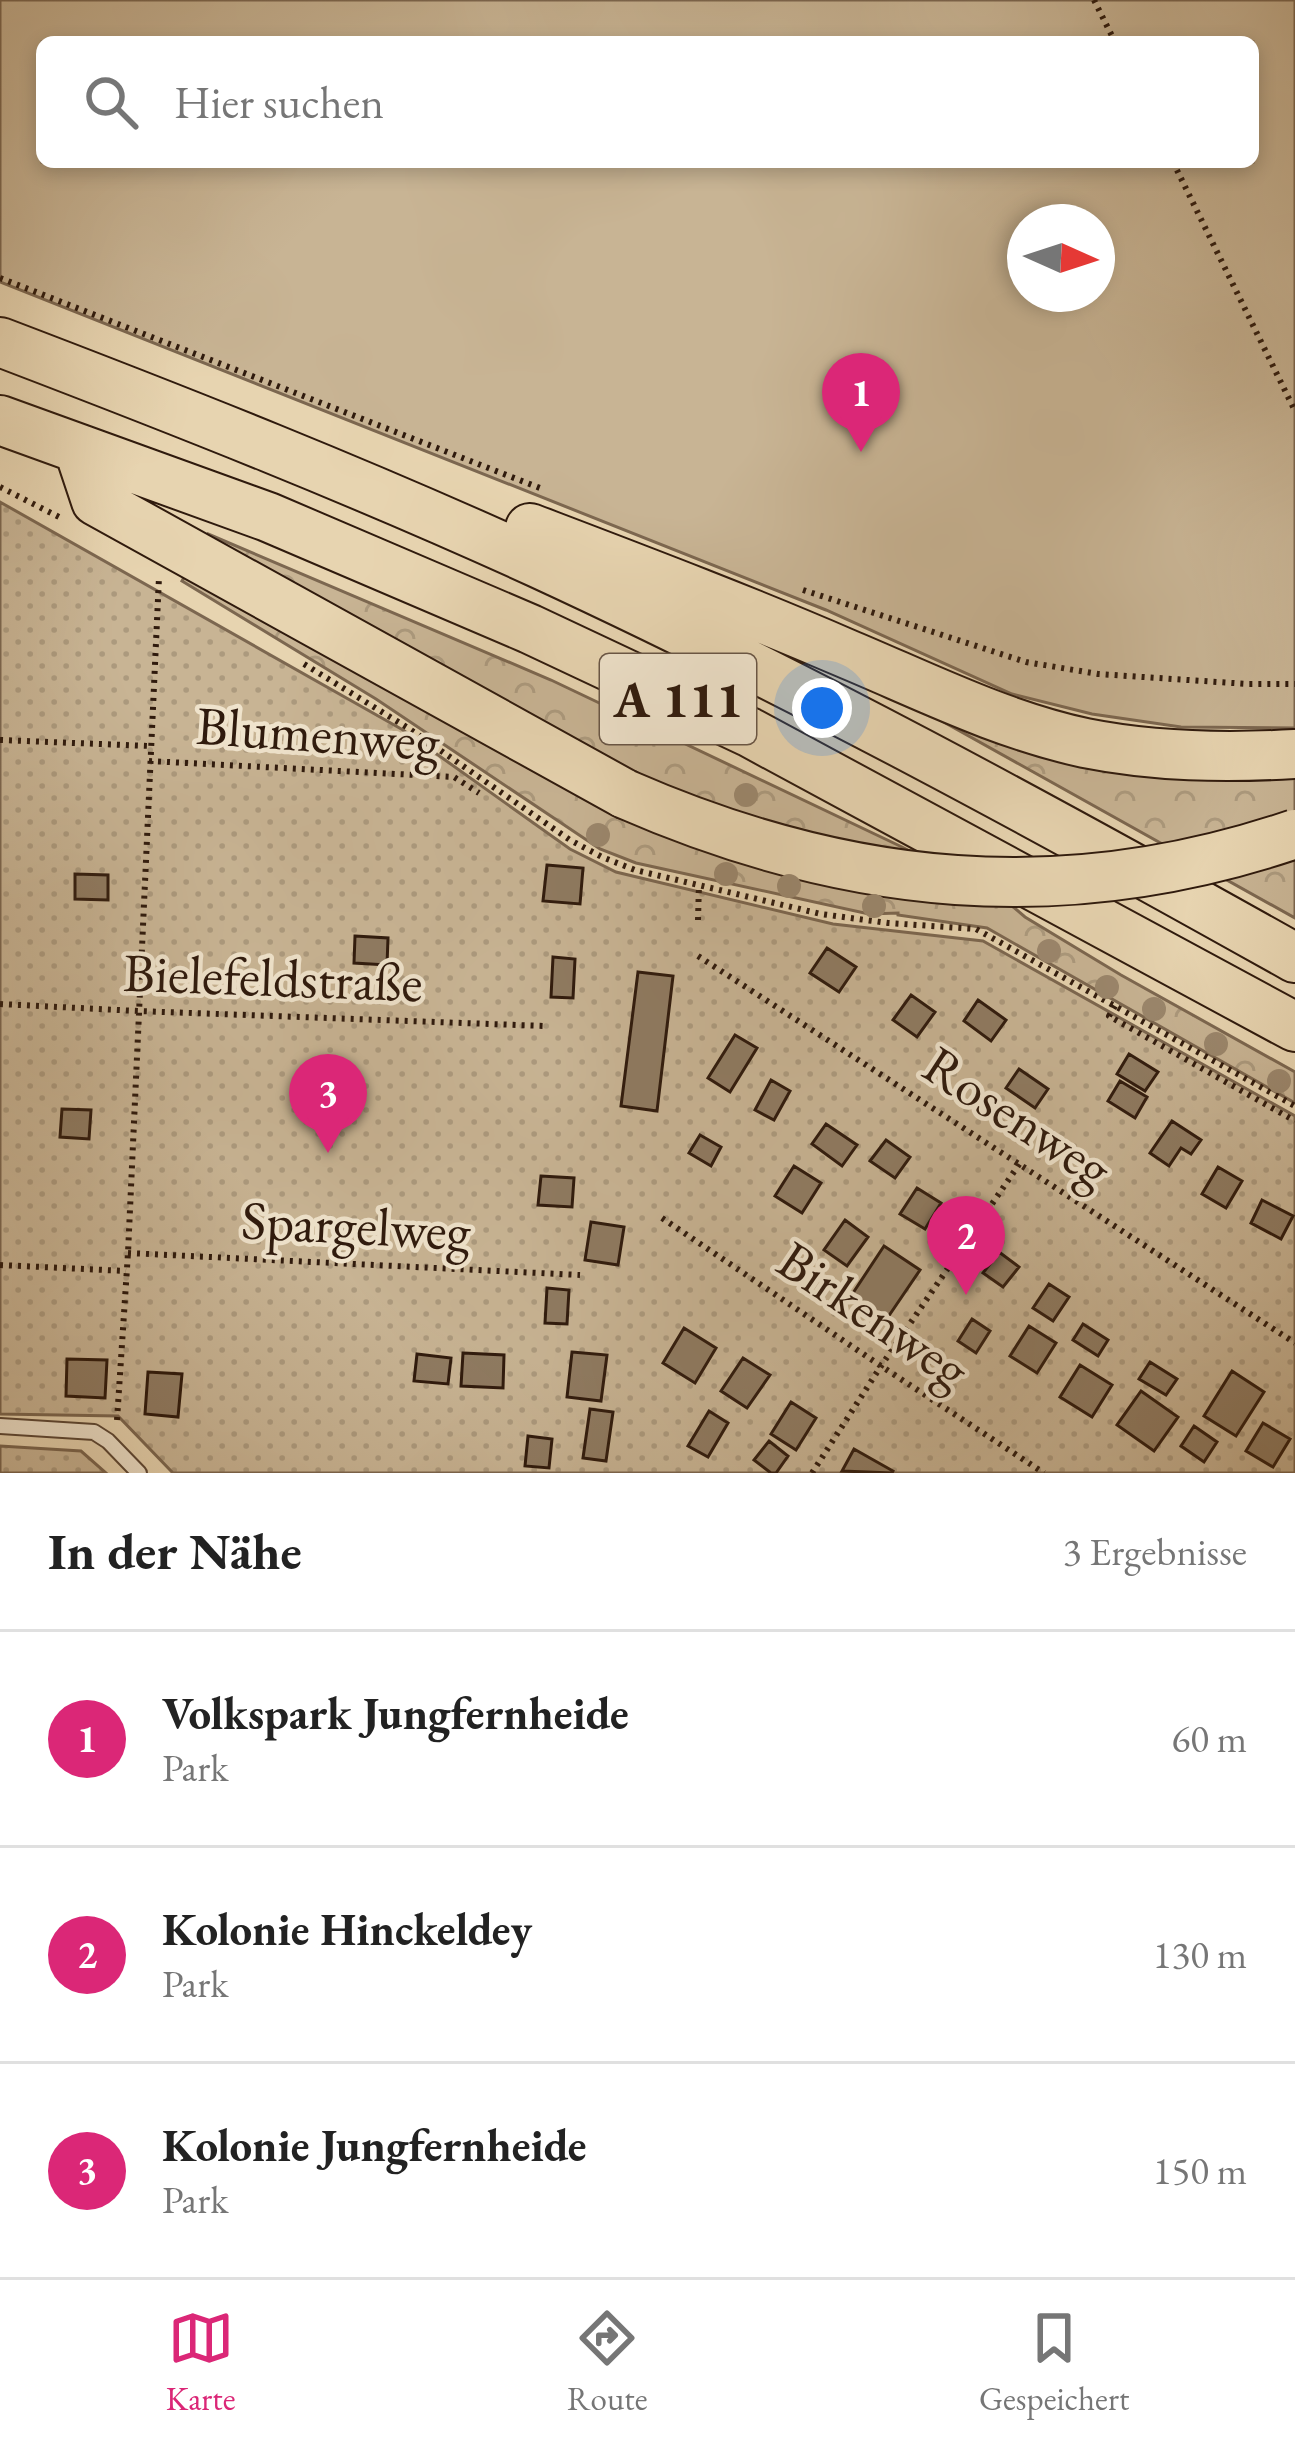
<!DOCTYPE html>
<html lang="de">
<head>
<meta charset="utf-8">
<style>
	:root { --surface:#fff; --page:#f2f2f2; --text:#222; --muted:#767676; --line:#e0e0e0; --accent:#db2777 }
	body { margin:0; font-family:"EB Garamond",serif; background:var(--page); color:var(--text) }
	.compass { position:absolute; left:1007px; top:204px; width:108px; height:108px; border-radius:50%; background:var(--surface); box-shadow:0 6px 18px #0003; rotate:93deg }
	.you { position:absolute; left:822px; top:708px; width:42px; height:42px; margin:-30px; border:9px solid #fff; border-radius:50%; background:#1a73e8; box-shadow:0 0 0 18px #1a73e833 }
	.badge { display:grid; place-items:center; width:78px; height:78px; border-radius:50%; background:var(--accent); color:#fff; font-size:39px; font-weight:700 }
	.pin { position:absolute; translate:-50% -99px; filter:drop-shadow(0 3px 6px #0008) }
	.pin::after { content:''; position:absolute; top:63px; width:42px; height:36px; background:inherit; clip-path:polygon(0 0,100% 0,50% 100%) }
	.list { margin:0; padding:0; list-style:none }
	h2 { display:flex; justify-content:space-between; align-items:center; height:156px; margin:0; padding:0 48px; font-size:51px }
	h2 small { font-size:39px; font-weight:400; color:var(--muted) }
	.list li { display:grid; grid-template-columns:78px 1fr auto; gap:36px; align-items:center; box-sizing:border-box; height:216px; padding:0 48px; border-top:3px solid var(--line) }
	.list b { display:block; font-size:45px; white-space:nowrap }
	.list p { margin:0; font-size:39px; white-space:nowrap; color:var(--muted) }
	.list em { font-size:39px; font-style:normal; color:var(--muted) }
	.icon { flex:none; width:66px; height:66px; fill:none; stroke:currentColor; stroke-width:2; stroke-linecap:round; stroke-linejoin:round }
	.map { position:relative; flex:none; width:1295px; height:1473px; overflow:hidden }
	.search { position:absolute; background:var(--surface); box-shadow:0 6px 18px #0003; left:36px; right:36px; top:36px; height:132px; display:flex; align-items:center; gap:30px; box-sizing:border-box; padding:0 42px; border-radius:18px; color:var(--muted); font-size:45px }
	.sheet { height:804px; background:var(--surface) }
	nav { display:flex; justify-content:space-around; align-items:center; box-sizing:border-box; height:168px; border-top:3px solid var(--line); background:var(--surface); font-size:33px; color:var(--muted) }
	nav a { display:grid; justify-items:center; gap:6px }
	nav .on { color:var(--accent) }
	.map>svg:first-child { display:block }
	.forest { fill:url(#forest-crowns); stroke:#7c6750; stroke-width:3 }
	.park { fill:#c8b494; stroke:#7c6750; stroke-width:3; fill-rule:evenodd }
	.garden { fill:url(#garden-dots); stroke:#7c6750; stroke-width:3 }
	.building { fill:#8f7b62; stroke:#2f1a0d; stroke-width:3 }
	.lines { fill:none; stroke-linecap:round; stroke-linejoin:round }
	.lane-casing { stroke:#5d4836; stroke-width:18 }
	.highway-casing { stroke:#2f1a0d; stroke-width:52 }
	.path { stroke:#2f1a0d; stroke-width:6; stroke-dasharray:3 6; stroke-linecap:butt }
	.lane { stroke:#efe3cc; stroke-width:14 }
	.highway { stroke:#e7d4b0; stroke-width:48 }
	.highway-bridge-casing { stroke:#2f1a0d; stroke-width:52; stroke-linecap:butt }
	.highway-bridge { stroke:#e7d4b0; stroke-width:48 }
	.tree { fill:#9b876d }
	.labels { text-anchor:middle; stroke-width:9; stroke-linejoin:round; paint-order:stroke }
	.shield { fill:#efe3cc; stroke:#695646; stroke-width:3 }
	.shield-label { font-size:51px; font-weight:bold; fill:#2f1a0d }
	.street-label { font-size:54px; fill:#2f1a0d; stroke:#efe3cc }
</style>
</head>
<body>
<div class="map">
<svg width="1295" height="1473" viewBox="0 0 1295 1473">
	<defs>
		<pattern id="forest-crowns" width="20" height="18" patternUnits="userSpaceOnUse" patternTransform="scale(3)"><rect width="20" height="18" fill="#c8b494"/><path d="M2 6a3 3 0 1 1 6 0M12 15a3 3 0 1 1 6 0" fill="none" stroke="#ac9a7e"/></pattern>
		<pattern id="garden-dots" width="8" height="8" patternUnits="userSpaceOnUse" patternTransform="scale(3)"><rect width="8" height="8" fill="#c8b494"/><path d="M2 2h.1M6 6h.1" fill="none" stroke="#ac9a7e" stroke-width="1.8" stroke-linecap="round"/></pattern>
	</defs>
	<rect width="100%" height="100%" fill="#e7d4b0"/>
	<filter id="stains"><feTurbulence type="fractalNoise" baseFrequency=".00167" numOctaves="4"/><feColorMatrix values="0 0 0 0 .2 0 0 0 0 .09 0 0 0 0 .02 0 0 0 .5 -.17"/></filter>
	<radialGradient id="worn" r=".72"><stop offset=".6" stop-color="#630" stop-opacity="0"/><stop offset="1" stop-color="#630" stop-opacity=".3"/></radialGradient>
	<!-- forest -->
	<path class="forest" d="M208 534 551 680 902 847 1010 904 1025 917 1121 975 1295 1072V1103L987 928 898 915V913L869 914 636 863 600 849 376 699 182 581Z
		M888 691 1295 770V918Z"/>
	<!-- park -->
	<path class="park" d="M0 0H1295V728L1181 727 1092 714 1012 694 826 610 0 282ZM42 42H1253V162H42ZM1025 222H1097V294H1025Z"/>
	<!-- garden -->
	<path class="garden" d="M0 502 403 730 570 849 616 872 833 924 983 941 1295 1116V1473H173L118 1416 0 1414Z
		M0 1446 81 1451 106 1473H0Z"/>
	<!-- building -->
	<path class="building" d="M547 865 583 868 580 904 543 901Z
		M75 874 108 875V900L75 899Z
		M355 936 388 938 387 965 354 963Z
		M827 948 856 967 839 992 810 973Z
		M553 957 575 959 573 998 551 997Z
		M638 972 673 976 657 1111 621 1106Z
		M911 995 935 1012 917 1037 893 1020Z
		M978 1000 1006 1020 991 1041 964 1021Z
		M735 1035 757 1048 730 1092 708 1078Z
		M1129 1054 1158 1072 1145 1091 1117 1074Z
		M1019 1069 1048 1089 1035 1108 1006 1088Z
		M771 1080 790 1091 774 1120 755 1110Z
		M1120 1081 1147 1097 1135 1118 1108 1101Z
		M62 1109 91 1110 89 1139 60 1137Z
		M1172 1121 1201 1140 1191 1154 1181 1148 1169 1166 1150 1153Z
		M826 1124 857 1145 842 1166 812 1144Z
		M700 1135 721 1147 711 1166 689 1153Z
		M886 1140 910 1157 895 1178 870 1161Z
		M794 1166 821 1183 802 1213 775 1196Z
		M1218 1167 1242 1181 1226 1208 1202 1194Z
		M541 1176 574 1178 572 1207 538 1205Z
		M917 1188 941 1203 925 1229 900 1214Z
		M1262 1200 1293 1216 1281 1239 1251 1223Z
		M845 1220 868 1237 847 1266 824 1250Z
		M591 1222 624 1227 618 1265 585 1260Z
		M884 1246 920 1270 886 1320 851 1296Z
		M999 1252 1019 1267 1003 1287 983 1273Z
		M1049 1284 1069 1297 1053 1321 1033 1308Z
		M547 1288 569 1290 567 1324 545 1323Z
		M972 1319 990 1331 976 1353 958 1341Z
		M1083 1324 1108 1340 1098 1356 1073 1340Z
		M1029 1326 1056 1343 1037 1373 1010 1356Z
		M684 1328 716 1348 695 1383 663 1363Z
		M572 1352 607 1355 601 1401 567 1397Z
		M463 1353 504 1355 503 1388 461 1386Z
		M417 1354 451 1358 448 1384 414 1381Z
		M743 1358 770 1375 747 1408 721 1391Z
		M67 1359 107 1360 105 1398 66 1396Z
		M1150 1362 1177 1379 1166 1395 1139 1379Z
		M1080 1365 1112 1385 1092 1417 1060 1397Z
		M1232 1371 1264 1392 1236 1436 1204 1416Z
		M148 1372 182 1374 178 1417 145 1414Z
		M1141 1391 1178 1417 1154 1451 1117 1425Z
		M791 1402 816 1418 796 1450 771 1434Z
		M590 1409 613 1412 606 1461 583 1458Z
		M709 1411 728 1423 708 1457 688 1446Z
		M1263 1423 1290 1439 1273 1467 1246 1451Z
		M1194 1426 1217 1442 1204 1462 1181 1446Z
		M528 1436 552 1439 549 1468 525 1466Z
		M769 1441 788 1456 776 1473H771L754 1460Z
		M854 1449 893 1471 892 1473 842 1471Z"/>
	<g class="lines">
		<!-- lane casing -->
		<g class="lane-casing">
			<path id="lane" d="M0 1426 94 1432 108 1441 139 1473"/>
		</g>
		<!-- highway casing -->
		<g class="highway-casing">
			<path id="highway" d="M0 342C181 411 361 482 538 563 796 682 1047 819 1295 958
				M0 420 268 517 530 629 749 732 1295 1027
				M79 450 96 501 625 794
				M530 528C635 568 741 608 845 653 924 686 1001 725 1085 743 1155 757 1224 758 1295 754"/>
		</g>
		<!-- path -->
		<path class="path" d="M1094 0 1115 42
			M1173 162 1295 411
			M0 278 545 490
			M0 487 61 518
			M803 590 1026 662 1098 674 1248 684H1295
			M304 664 408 728 570 840 602 857 635 870 821 914 888 923 976 929 1295 1106
			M0 740 150 746
			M149 761 454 777 479 793
			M698 920 699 884
			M698 956 1295 1343
			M0 1004 138 1011 544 1026
			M1115 1006 1109 1016 1295 1121
			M662 1218 881 1366 1044 1473
			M128 1253 580 1275
			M0 1265 126 1271
			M117 1420 128 1253 159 577
			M812 1473 881 1366 1020 1163"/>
		<!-- lane -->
		<use href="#lane" class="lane"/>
		<!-- highway -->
		<use href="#highway" class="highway"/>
		<!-- highway-bridge casing -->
		<g class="highway-bridge-casing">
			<path id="highway-bridge" d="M625 794C847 891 1063 913 1295 834"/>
		</g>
		<!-- highway-bridge -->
		<use href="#highway-bridge" class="highway-bridge"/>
	</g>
	<!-- trees -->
	<g class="tree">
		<circle cx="746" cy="795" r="12"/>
		<circle cx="598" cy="835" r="12"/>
		<circle cx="726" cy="874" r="12"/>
		<circle cx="789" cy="886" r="12"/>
		<circle cx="874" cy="906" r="12"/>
		<circle cx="1049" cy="951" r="12"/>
		<circle cx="1107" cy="987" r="12"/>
		<circle cx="1154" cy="1009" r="12"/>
		<circle cx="1216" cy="1044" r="12"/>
		<circle cx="1279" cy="1081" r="12"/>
	</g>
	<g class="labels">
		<!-- shield labels -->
		<rect class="shield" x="600" y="654" width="156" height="90" rx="9"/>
		<g class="shield-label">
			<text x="678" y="717">A 111</text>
		</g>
		<!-- street labels -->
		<g class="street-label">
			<text transform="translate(318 733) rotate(4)" y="19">Blumenweg</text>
			<text transform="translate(273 977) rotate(2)" y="19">Bielefeldstraße</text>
			<text transform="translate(1018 1116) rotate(33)" y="19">Rosenweg</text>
			<text transform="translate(356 1225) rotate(3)" y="19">Spargelweg</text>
			<text transform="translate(874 1314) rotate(34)" y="19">Birkenweg</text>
		</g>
	</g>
	<rect width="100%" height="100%" filter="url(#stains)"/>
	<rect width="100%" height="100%" fill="url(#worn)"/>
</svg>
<svg class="compass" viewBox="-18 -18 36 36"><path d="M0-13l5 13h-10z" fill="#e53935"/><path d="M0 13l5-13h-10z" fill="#767676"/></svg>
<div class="you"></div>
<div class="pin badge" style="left:861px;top:452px">1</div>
<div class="pin badge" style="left:966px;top:1295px">2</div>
<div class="pin badge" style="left:328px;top:1153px">3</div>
<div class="search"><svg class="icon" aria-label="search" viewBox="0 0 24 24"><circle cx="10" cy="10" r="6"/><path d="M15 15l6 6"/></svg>Hier suchen</div>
</div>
<section class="sheet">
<h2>In der Nähe<small>3 Ergebnisse</small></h2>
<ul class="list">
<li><span class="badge">1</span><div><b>Volkspark Jungfernheide</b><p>Park</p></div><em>60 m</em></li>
<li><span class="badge">2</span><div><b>Kolonie Hinckeldey</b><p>Park</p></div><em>130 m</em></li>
<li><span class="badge">3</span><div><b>Kolonie Jungfernheide</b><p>Park</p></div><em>150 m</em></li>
</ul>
</section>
<nav>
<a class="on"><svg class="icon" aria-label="map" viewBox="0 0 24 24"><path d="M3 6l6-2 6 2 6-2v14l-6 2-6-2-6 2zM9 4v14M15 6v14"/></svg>Karte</a>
<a><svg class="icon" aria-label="directions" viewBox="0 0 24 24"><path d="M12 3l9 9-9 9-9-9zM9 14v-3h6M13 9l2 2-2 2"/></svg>Route</a>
<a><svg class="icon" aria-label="saved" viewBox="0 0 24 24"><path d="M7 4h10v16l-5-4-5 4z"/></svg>Gespeichert</a>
</nav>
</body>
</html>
